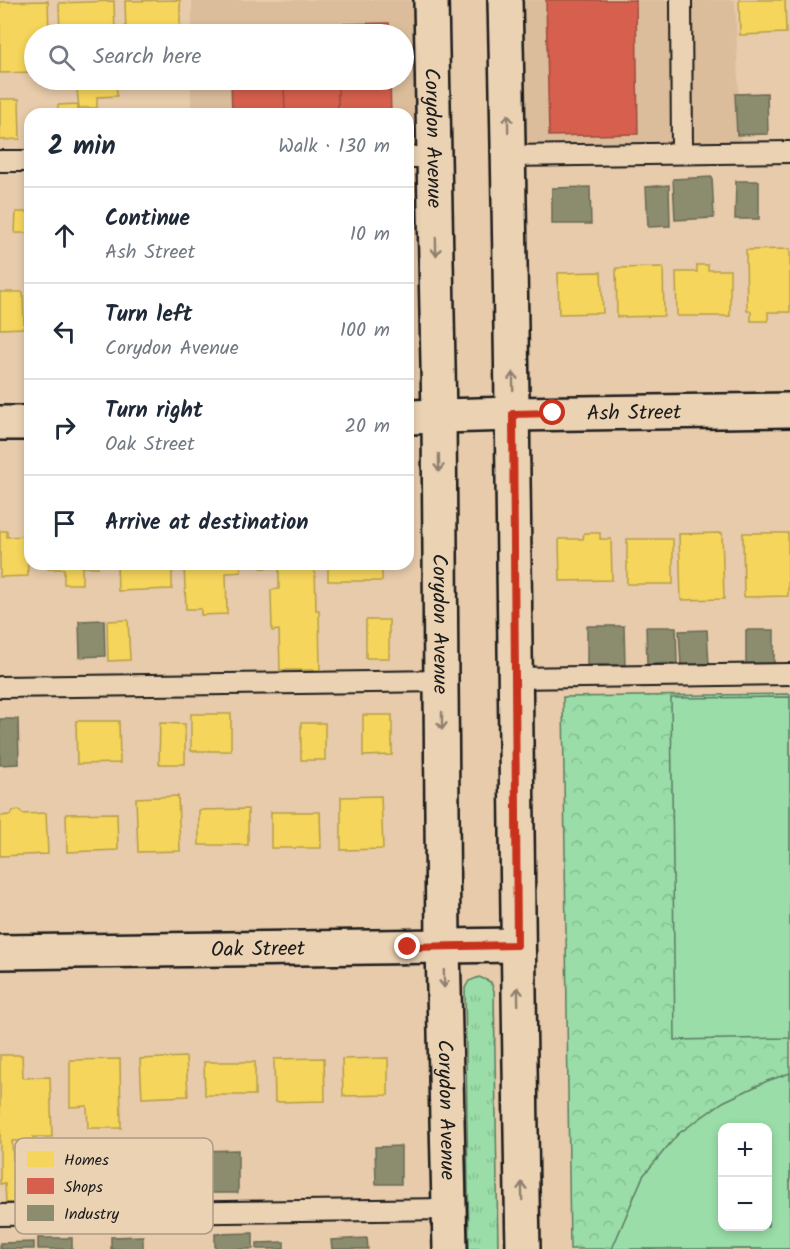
<!DOCTYPE html>
<html lang="en">
<head>
<meta charset="utf-8">
<style>
	:root { --surface:#fff; --page:#f2f2f3; --text:#1f2937; --muted:#747a83; --line:#e0e1e3 }
	body { margin:0; font-family:Kalam,sans-serif; background:var(--page); color:var(--text) }
	.controls { position:absolute; right:18px; bottom:18px; display:grid; overflow:hidden; border-radius:12px; box-shadow:0 3px 9px #0003 }
	.controls button { width:54px; height:54px; display:grid; place-items:center; padding:0; border:0; border-bottom:2px solid var(--line); background:var(--surface); color:var(--text); font:30px sans-serif }
	.stop { position:absolute; width:18px; height:18px; margin:-14px; border:4px solid #c8321e; border-radius:50%; background:#fff }
	.stop.end { background:#c8321e; border-color:#fff; box-shadow:0 2px 6px #0008 }
	.list { margin:0; padding:0; list-style:none }
	h2 { display:flex; justify-content:space-between; align-items:center; height:78px; margin:0; padding:0 24px; font-size:26px }
	h2 small { font-size:20px; font-weight:400; color:var(--muted) }
	.list li { display:grid; grid-template-columns:39px 1fr auto; gap:18px; align-items:center; box-sizing:border-box; height:96px; padding:0 24px; border-top:2px solid var(--line) }
	.list b { display:block; font-size:22px; white-space:nowrap }
	.list p { margin:0; font-size:20px; white-space:nowrap; color:var(--muted) }
	.list em { font-size:20px; font-style:normal; color:var(--muted) }
	.icon { flex:none; width:33px; height:33px; fill:none; stroke:currentColor; stroke-width:2; stroke-linecap:round; stroke-linejoin:round }
	.map { position:relative; flex:none; width:790px; height:1249px; overflow:hidden }
	.search { position:absolute; background:var(--surface); box-shadow:0 3px 9px #0003; left:24px; top:24px; width:390px; height:66px; display:flex; align-items:center; gap:15px; box-sizing:border-box; padding:0 21px; border-radius:33px; color:var(--muted); font-size:22px }
	.panel { position:absolute; background:var(--surface); box-shadow:0 3px 9px #0003; left:24px; top:108px; width:390px; height:462px; border-radius:18px }
	.map>svg:first-child { display:block }
	.built { fill:#dbbd9b }
	.grass { fill:url(#grass-tufts); stroke:#5b7c62; stroke-width:1.5 }
	.park { fill:url(#park-crowns); stroke:#5b7c62; stroke-width:1.5; fill-rule:evenodd }
	.pitch { fill:#9adda8; stroke:#5b7c62; stroke-width:1.5; fill-rule:evenodd }
	.homes { fill:#f6d55c; stroke:#b59e49; stroke-width:1.5 }
	.shops { fill:#d6604d; stroke:#9e4c3e; stroke-width:1.5 }
	.industry { fill:#8c8c6e; stroke:#6a6a55; stroke-width:1.5 }
	.lines { fill:none; stroke-linecap:round; stroke-linejoin:round }
	.lane-casing { stroke:#1c1c1c; stroke-width:24 }
	.street-casing { stroke:#1c1c1c; stroke-width:38 }
	.secondary-casing { stroke:#1c1c1c; stroke-width:38 }
	.lane { stroke:#ebd2b3; stroke-width:20 }
	.street { stroke:#ebd2b3; stroke-width:33 }
	.secondary { stroke:#ebd2b3; stroke-width:33 }
	.oneway { stroke:#8e806f }
	.route { stroke:#c8321e; stroke-width:8 }
	.labels { text-anchor:middle; stroke-width:6; stroke-linejoin:round; paint-order:stroke }
	.street-label { font-size:21px; fill:#1c1c1c; stroke:#ebd2b3 }
	.key { fill:#ebd2b3; stroke:#ad9b86; stroke-width:1.5 }
	.key-label { font-size:16px; fill:#1c1c1c }
</style>
</head>
<body>
<div class="map">
<svg width="790" height="1249" viewBox="0 0 790 1249">
	<defs>
		<pattern id="grass-tufts" width="24" height="20" patternUnits="userSpaceOnUse" patternTransform="scale(1.5)"><rect width="24" height="20" fill="#9adda8"/><path d="M3 7l-1-3M5 7V3M7 7l1-3M15 17l-1-3M17 17v-4M19 17l1-3" fill="none" stroke="#84bd90"/></pattern>
		<pattern id="park-crowns" width="20" height="18" patternUnits="userSpaceOnUse" patternTransform="scale(1.5)"><rect width="20" height="18" fill="#9adda8"/><path d="M2 6a3 3 0 1 1 6 0M12 15a3 3 0 1 1 6 0" fill="none" stroke="#84bd90"/></pattern>
	</defs>
	<rect width="100%" height="100%" fill="#e7cbaa"/>
	<filter id="ink" filterUnits="userSpaceOnUse"><feTurbulence type="fractalNoise" baseFrequency=".0167" numOctaves="2"/><feDisplacementMap in="SourceGraphic" scale="12" xChannelSelector="R" yChannelSelector="G"/><feConvolveMatrix kernelMatrix="1 2 1 2 8 2 1 2 1" color-interpolation-filters="sRGB"/></filter>
	<g filter="url(#ink)">
		<!-- built -->
		<path class="built" d="M192 0H431L434 157H408V114H191V80H404V34H192Z
			M505 0H735L741 152 509 156Z"/>
		<!-- grass -->
		<path class="grass" d="M479 977 491 982 494 991 498 1249H469L465 988 469 981Z"/>
		<!-- park -->
		<path class="park" d="M790 694V1249H570L563 697ZM722 1128H768V1226H722Z"/>
		<!-- pitch -->
		<path class="pitch" d="M790 697V1038L675 1040 671 698Z
			M790 1073V1249H612L643 1176 678 1134 723 1102 767 1081ZM722 1128H768V1226H722Z"/>
		<!-- homes -->
		<path class="homes" d="M180 0V34H126L125 1Z
			M739 0H785L786 33 740 35Z
			M48 1 49 34H34V72L0 73V2Z
			M114 1 115 34H60L59 3Z
			M76 80H116L117 96 97 97V108H79Z
			M0 99H19L20 139 0 140Z
			M78 104V111L97 110V114H58V105Z
			M16 212H30L29 233H15Z
			M790 249V312H768V321H751V311H747L746 250Z
			M697 265H708V270H730V316H677L676 272H697Z
			M663 267 664 316 617 317 616 268Z
			M601 272 603 313 559 314 558 273Z
			M0 292H23L24 328 0 329Z
			M0 531H7V537L27 536 28 576 0 577Z
			M584 533H600V539H611L612 580 560 581 559 539H583Z
			M722 533 724 599 681 600 679 534Z
			M743 533H788V596L744 597Z
			M627 539H673V584H627Z
			M48 564H98V567H82V584H64V569H48Z
			M117 564H172V589L118 591Z
			M192 564H241V572L226 573 227 614 201 615V609H186L184 566H192Z
			M261 564 315 565 316 610H319L320 670H280L279 630 272 631 271 590 279 589V568H261Z
			M328 564H382V581H328Z
			M128 620 130 660 108 661 107 621Z
			M366 620H389V658H366Z
			M191 714H231V751H191Z
			M363 715H392V755L363 756Z
			M76 721H119L120 763 77 764Z
			M160 723 185 724V764H159Z
			M301 723H325V760H301Z
			M178 796 180 851 138 852 136 798Z
			M381 796 383 849 341 850V797Z
			M248 809V845H199V810Z
			M19 810 23 814 46 813 48 854 0 856V816L11 815 13 811Z
			M271 812H320L321 848H271Z
			M117 813 118 850 67 852 66 814Z
			M0 1055H22L23 1078 50 1077 52 1137H33L34 1140 12 1141 13 1160H33L34 1202 6 1203 5 1183 0 1184Z
			M186 1057 188 1096 142 1098 140 1059Z
			M324 1058 325 1101 275 1102 274 1059Z
			M388 1058V1095L343 1096 342 1059Z
			M120 1059 121 1128H88L87 1106 70 1107V1060Z
			M204 1062H255V1095H205Z"/>
		<!-- shops -->
		<path class="shops" d="M546 0H636L638 134 549 136Z
			M389 23 390 34H337V24Z
			M284 24V34H231V25Z
			M284 24H337V34H284Z
			M231 80H284L285 114H232Z
			M284 80H338V114H285Z
			M338 80H390L391 114H338Z"/>
		<!-- industry -->
		<path class="industry" d="M767 93 768 134 737 135 735 94Z
			M712 177 714 218 675 220 673 179Z
			M736 181H759V219H735Z
			M669 185 670 226 648 227 646 187Z
			M590 187 591 224H552V188Z
			M104 620 105 656 80 657 79 621Z
			M587 626H624L625 665H587Z
			M646 627H676L677 663 647 664Z
			M707 630 709 665 681 666 679 631Z
			M746 630H774V664H746Z
			M0 719H18L19 764 0 765Z
			M401 1146V1184H376L375 1147Z
			M238 1150V1193H198L197 1151Z
			M253 1233V1249H215V1234Z
			M143 1236V1249H111V1237Z
			M38 1238H72V1249H38Z
			M367 1238 368 1249H332L331 1240Z
			M34 1242V1249H0V1243Z
			M284 1242V1249H257V1243Z"/>
		<g class="lines">
			<!-- lane casing -->
			<g class="lane-casing">
				<path id="lane" d="M681 0 682 153
					M509 156 790 152
					M408 157H434
					M0 161H30
					M515 678 790 674
					M0 687 442 681
					M0 1215 449 1209"/>
			</g>
			<!-- street casing -->
			<g class="street-casing">
				<g id="street">
					<path id="s1" d="M408 417 513 414 790 410"/>
					<path d="M0 423H30"/>
					<path id="s2" d="M0 952 517 945"/>
				</g>
			</g>
			<!-- secondary casing -->
			<g class="secondary-casing">
				<g id="secondary">
					<path id="s3" d="M431 0 439 417 443 946 450 1249"/>
					<path d="M505 0C515 416 515 833 523 1249"/>
				</g>
			</g>
			<!-- lane -->
			<use href="#lane" class="lane"/>
			<!-- street -->
			<use href="#street" class="street"/>
			<!-- secondary -->
			<use href="#secondary" class="secondary"/>
		</g>
		<!-- one-way arrows -->
		<defs><path id="oneway-shaft" d="M-6 0H5M1.5-3L5.5 0L1.5 3" fill="none" stroke-width="1.6" stroke-linecap="round" stroke-linejoin="round" transform="scale(1.5)"/></defs>
		<g class="oneway">
			<use href="#oneway-shaft" transform="translate(508 123) rotate(-91)"/>
			<use href="#oneway-shaft" transform="translate(436 247) rotate(89)"/>
			<use href="#oneway-shaft" transform="translate(513 381) rotate(-91)"/>
			<use href="#oneway-shaft" transform="translate(439 463) rotate(89)"/>
			<use href="#oneway-shaft" transform="translate(442 721) rotate(90)"/>
			<use href="#oneway-shaft" transform="translate(444 979) rotate(89)"/>
			<use href="#oneway-shaft" transform="translate(518 996) rotate(-91)"/>
			<use href="#oneway-shaft" transform="translate(522 1191) rotate(-91)"/>
		</g>
	</g>
	<g class="lines" filter="url(#ink)">
		<!-- route -->
		<path class="route" d="M408 947 517 945 513 414 553 413"/>
	</g>
	<g class="labels">
		<!-- street labels -->
		<g class="street-label">
			<text dy="7" stroke="none"><textPath href="#s3" startOffset="138">Corydon Avenue</textPath></text>
			<text dy="7" stroke="none"><textPath href="#s1" startOffset="226">Ash Street</textPath></text>
			<text dy="7" stroke="none"><textPath href="#s3" startOffset="624">Corydon Avenue</textPath></text>
			<text dy="7" stroke="none"><textPath href="#s2" startOffset="258">Oak Street</textPath></text>
			<text dy="7" stroke="none"><textPath href="#s3" startOffset="1110">Corydon Avenue</textPath></text>
		</g>
	</g>
	<!-- legend -->
	<rect x="15" y="1138" width="198" height="96" rx="9" class="key"/>
	<rect x="27" y="1151" width="27" height="16" fill="#f6d55c"/>
	<rect x="27" y="1178" width="27" height="16" fill="#d6604d"/>
	<rect x="27" y="1205" width="27" height="16" fill="#8c8c6e"/>
	<g class="key-label">
		<text x="64" y="1165">Homes</text>
		<text x="64" y="1192">Shops</text>
		<text x="64" y="1219">Industry</text>
	</g>
</svg>
<div class="controls">
<button>+</button>
<button>−</button>
</div>
<div class="stop" style="left:553px;top:413px"></div>
<div class="stop end" style="left:408px;top:947px"></div>
<div class="search"><svg class="icon" aria-label="search" viewBox="0 0 24 24"><circle cx="10" cy="10" r="6"/><path d="M15 15l6 6"/></svg>Search here</div>
<section class="panel">
<h2>2 min<small>Walk · 130 m</small></h2>
<ul class="list">
<li><svg class="icon" aria-label="ahead" viewBox="0 0 24 24"><path d="M12 20V5M6 11l6-6 6 6"/></svg><div><b>Continue</b><p>Ash Street</p></div><em>10 m</em></li>
<li><svg class="icon" aria-label="left" viewBox="0 0 24 24"><path d="M17 20v-9H6M10 6l-5 5 5 5"/></svg><div><b>Turn left</b><p>Corydon Avenue</p></div><em>100 m</em></li>
<li><svg class="icon" aria-label="right" viewBox="0 0 24 24"><path d="M7 20v-9h11M14 6l5 5-5 5"/></svg><div><b>Turn right</b><p>Oak Street</p></div><em>20 m</em></li>
<li><svg class="icon" aria-label="arrive" viewBox="0 0 24 24"><path d="M6 21V4h12l-3 4 3 4H6"/></svg><div><b>Arrive at destination</b></div></li>
</ul>
</section>
</div>
</body>
</html>
